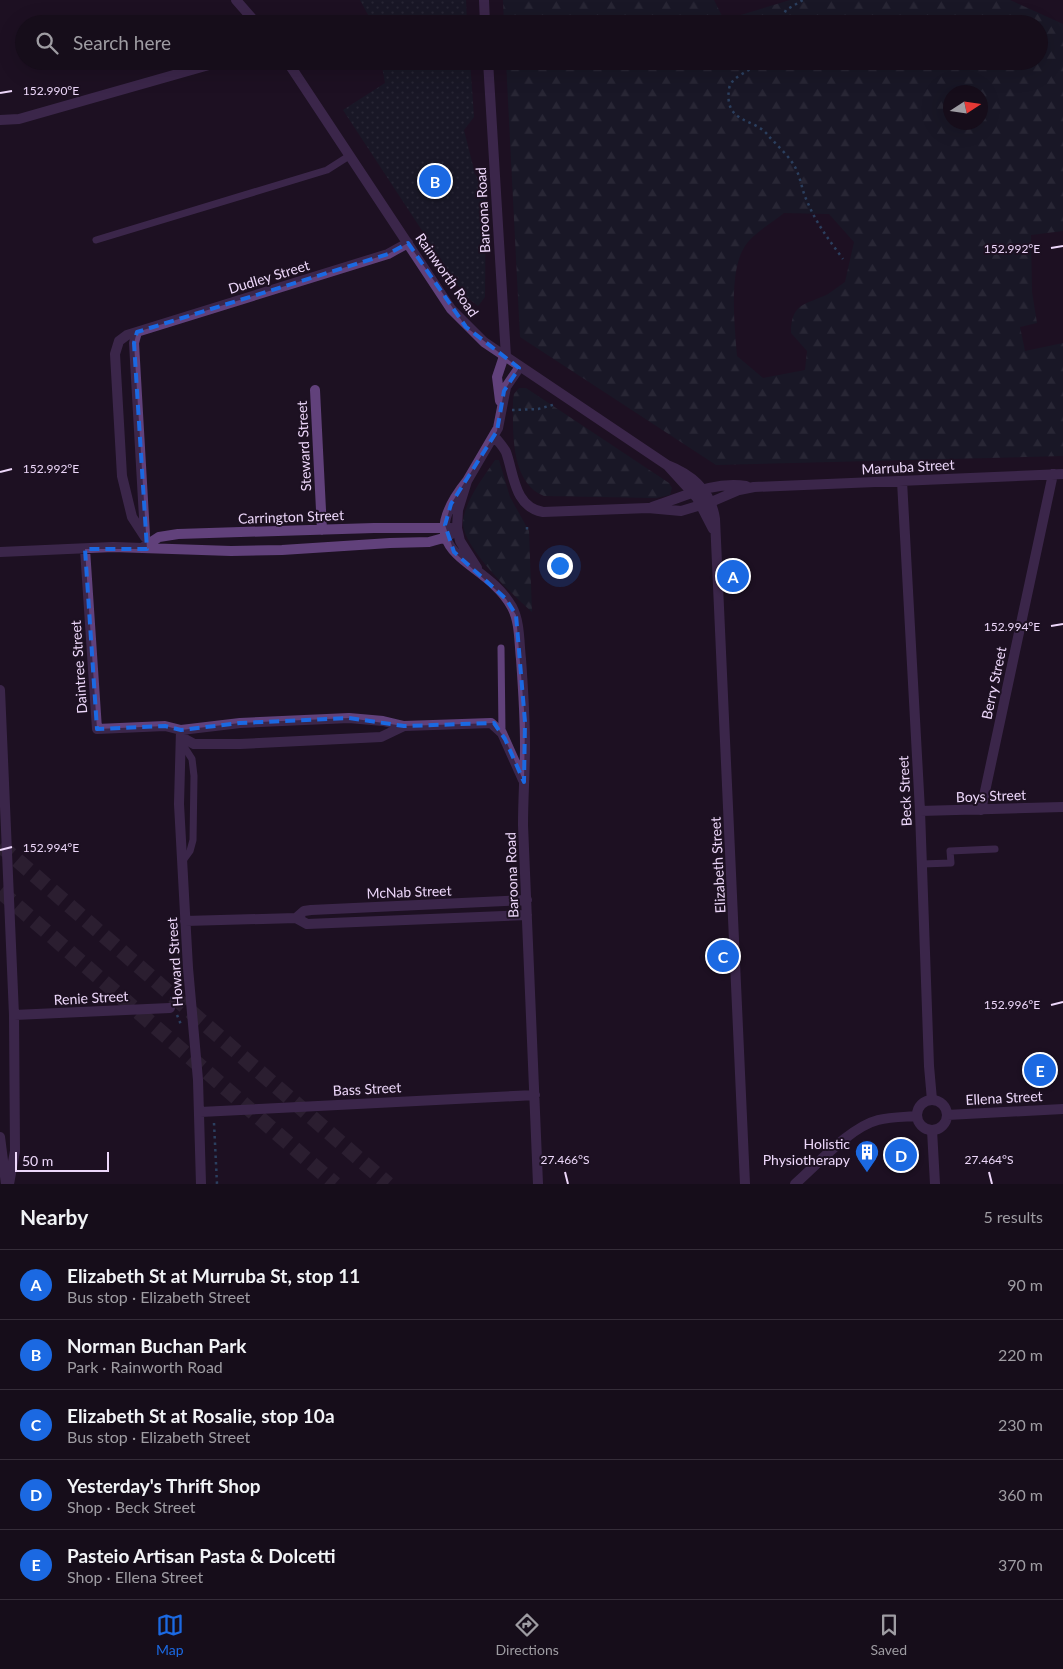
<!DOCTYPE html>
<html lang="en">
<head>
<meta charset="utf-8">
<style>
	:root { --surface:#160d1a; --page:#1f1623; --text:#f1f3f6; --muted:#9e9ca2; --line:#352d39; --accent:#1b69e2 }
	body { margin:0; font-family:Lato,sans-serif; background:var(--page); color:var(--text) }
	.compass { position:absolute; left:943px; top:85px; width:45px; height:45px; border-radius:50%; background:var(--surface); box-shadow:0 5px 20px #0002; rotate:78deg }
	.scale { position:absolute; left:15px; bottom:12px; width:94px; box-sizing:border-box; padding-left:5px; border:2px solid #edd7fa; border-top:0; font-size:14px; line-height:18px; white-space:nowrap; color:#edd7fa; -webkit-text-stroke:4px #1d1122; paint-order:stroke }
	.you { position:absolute; left:559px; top:565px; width:18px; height:18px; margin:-12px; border:4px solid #fff; border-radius:50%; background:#1a73e8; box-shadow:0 0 0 8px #1a73e833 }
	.badge { display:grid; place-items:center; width:32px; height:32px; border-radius:50%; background:var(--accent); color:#fff; font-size:16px; font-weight:700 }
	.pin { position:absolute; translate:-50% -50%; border:2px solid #fff; box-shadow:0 1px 5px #0006 }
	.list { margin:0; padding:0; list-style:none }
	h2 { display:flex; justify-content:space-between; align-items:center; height:65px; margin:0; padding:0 20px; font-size:21px }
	h2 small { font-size:16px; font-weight:400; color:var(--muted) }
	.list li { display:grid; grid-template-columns:32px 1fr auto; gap:15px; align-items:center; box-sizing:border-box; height:70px; padding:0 20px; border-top:1px solid var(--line) }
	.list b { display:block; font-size:19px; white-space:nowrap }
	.list p { margin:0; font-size:16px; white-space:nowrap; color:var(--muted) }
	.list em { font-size:16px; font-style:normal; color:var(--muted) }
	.icon { flex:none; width:28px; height:28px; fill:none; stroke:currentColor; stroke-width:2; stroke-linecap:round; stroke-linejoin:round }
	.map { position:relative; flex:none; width:1063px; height:1184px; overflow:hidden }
	.search { position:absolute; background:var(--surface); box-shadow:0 5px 20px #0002; left:15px; right:15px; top:15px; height:55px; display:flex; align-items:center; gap:12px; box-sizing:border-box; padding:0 18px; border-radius:28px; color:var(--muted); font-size:19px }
	.sheet { height:415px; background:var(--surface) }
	nav { display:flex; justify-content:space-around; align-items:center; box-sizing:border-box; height:70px; border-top:1px solid var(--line); background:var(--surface); font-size:14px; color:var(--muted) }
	nav a { display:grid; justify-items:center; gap:2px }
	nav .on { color:var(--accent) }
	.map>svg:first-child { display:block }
	.forest { fill:url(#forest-firs); fill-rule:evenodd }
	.park { fill:url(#park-dots) }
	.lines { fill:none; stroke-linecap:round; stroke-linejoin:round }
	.motorway-tunnel { stroke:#3c2f42; stroke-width:15; stroke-dasharray:15 8; stroke-linecap:butt }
	.path { stroke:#3d78a8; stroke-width:2.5; stroke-dasharray:2.5 4; stroke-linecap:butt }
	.service { stroke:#61417b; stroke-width:7 }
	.minor { stroke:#61417b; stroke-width:10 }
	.tertiary { stroke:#61417b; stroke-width:10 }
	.marked { fill:none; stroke:#1b69e2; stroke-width:4; stroke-dasharray:10 6; stroke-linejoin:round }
	.ticks { fill:none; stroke:#edd7fa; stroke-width:2 }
	.labels { text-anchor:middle; stroke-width:4; stroke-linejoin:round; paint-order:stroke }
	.street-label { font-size:14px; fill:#edd7fa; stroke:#1d1122 }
	.poi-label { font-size:14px; fill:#edd7fa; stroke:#1d1122; text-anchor:end }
	.ticks-label { font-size:12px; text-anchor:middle; fill:#edd7fa; stroke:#1d1122; stroke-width:4; stroke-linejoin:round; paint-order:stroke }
</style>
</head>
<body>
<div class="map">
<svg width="1063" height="1184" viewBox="0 0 1063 1184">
	<defs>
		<pattern id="forest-firs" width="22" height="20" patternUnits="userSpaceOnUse" patternTransform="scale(1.25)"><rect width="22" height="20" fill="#14202b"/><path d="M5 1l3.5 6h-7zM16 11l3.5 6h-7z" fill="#36404b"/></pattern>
		<pattern id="park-dots" width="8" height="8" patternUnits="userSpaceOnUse" patternTransform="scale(1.25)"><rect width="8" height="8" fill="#14202b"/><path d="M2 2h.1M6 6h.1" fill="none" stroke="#36404b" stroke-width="1.8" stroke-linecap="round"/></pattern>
	</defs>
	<rect width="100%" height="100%" fill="#1d1122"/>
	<!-- forest -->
	<path class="forest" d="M503 0H714L724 20 790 0H1010L1063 24V231L1031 235 1032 292 1037 323 1020 327 1025 351 1063 343V456L716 465 520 337 506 61H1039V24H504ZM950 92H980V122H950ZM784 213 829 214 854 242 845 282C839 286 834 290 828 294 806 305 791 302 791 333L807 351 805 370 763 378 737 356C735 327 727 266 748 242 757 231 773 222 784 213Z
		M519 388H526L669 483 672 488 670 495 656 498 544 496C510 482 513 432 513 400L514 394Z
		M495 460H499L510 497 529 531 532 612C514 596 461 546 463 521 466 499 483 478 495 460Z"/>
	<!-- park -->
	<path class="park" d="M360 0H466L467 24H373Z
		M381 61H470L474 117 464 130 475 174 486 187 485 297 478 306 465 296 343 110 385 83Z"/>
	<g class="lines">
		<!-- motorway-tunnel -->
		<path class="motorway-tunnel" d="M0 845 388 1184
			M0 891 335 1184"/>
		<!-- path -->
		<path class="path" d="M779 24 786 10 803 0
			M759 61C752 72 731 75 729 89 724 123 753 118 767 134 775 144 790 156 796 169 801 179 802 191 807 201 816 223 829 240 843 259
			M512 410 538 409 556 404
			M527 527V530
			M171 999 176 989V976
			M177 1015 182 1027
			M214 1123 217 1184"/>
		<!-- service -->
		<path class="service" d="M96 240 327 170 349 156
			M501 648 502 733
			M181 742 192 759 194 776 193 840 190 851 182 862
			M922 864 951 863 950 851 995 849"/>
		<!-- minor -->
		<path class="minor" d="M484 0 485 24
			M488 61 506 357
			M0 120 19 119 223 61
			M137 332 134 343 145 535
			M315 390 322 530
			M500 401 497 377 504 356
			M494 436C498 441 503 446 506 452 514 474 514 507 543 512L648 508 681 511 711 502 739 490 754 487 1063 474
			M467 481C406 557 485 557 512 607 520 622 519 642 521 659 523 687 525 717 525 746 525 772 523 798 523 825 527 945 534 1064 538 1184
			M902 481 920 811 929 1066 932 1100
			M652 507C684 497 712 481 746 486
			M145 537 132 517 122 476 115 354 119 341 127 335 388 254 408 243
			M142 548 159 537 178 534 374 528H451
			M85 549 97 729 165 726 181 730 240 723 349 718 383 721 404 726 491 723 502 733 523 780
			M0 552 113 547 231 551 282 550 390 543 429 542 447 537 457 530
			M477 568 460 541 457 528 458 510 467 481 498 428 506 387 519 368
			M0 690 14 1015 15 1151 9 1184
			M181 730 179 804 188 968 198 1080 201 1184
			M181 737 194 744H240L381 737 404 726
			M981 810 1053 474
			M920 811 1063 807
			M296 918 304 911 311 910 527 900
			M185 921 296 918 307 924 527 915
			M14 1015 170 1008
			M200 1112 535 1095
			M932 1130 935 1184
			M0 1137 6 1184"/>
		<!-- tertiary -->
		<path class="tertiary" d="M236 0 257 24
			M287 61 451 309 484 342 667 465 697 498 713 529
			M667 465C693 475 711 491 715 519L745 1184
			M917 1115a15 15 0 1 1 30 0a15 15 0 1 1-30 0Z
			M947 1115 1063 1109
			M795 1184C817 1165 850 1127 878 1120 890 1117 904 1117 917 1116"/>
	</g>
	<!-- marked area -->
	<path d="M0 0H1063V1184H0ZM408 243 466 327 519 368 504 391 497 431 451 504 445 525 454 552 506 599 516 615 525 722 524 782 505 739 494 723 404 726 349 718 240 723 181 730 165 726 97 729 85 549H147L134 343 137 332 388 254Z" fill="#1d1122" fill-opacity=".55" fill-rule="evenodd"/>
	<path class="marked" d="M408 243 466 327 519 368 504 391 497 431 451 504 445 525 454 552 506 599 516 615 525 722 524 782 505 739 494 723 404 726 349 718 240 723 181 730 165 726 97 729 85 549H147L134 343 137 332 388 254Z"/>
	<!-- ticks -->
	<path class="ticks" d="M0 93 12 91M1051 248 1063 246M0 472 12 469M1051 626 1063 624M0 850 12 847M1051 1005 1063 1002M565 1172 568 1184M989 1172 992 1184"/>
	<!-- icons -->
	<defs>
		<g id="building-pin" transform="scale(1.25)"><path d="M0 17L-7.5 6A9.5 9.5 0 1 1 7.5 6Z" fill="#1b69e2" stroke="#1d1122"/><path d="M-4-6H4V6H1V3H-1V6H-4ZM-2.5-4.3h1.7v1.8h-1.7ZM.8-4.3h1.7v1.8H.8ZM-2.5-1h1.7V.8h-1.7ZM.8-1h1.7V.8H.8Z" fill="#fff"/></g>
	</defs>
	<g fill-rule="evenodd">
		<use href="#building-pin" x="867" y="1152"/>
	</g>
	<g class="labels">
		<!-- street labels -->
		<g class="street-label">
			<text transform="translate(483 210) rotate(-93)" y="5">Baroona Road</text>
			<text transform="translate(447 275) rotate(55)" y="5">Rainworth Road</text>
			<text transform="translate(269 277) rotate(-17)" y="5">Dudley Street</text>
			<text transform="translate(304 446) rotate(-93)" y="5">Steward Street</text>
			<text transform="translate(908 467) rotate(-3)" y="5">Marruba Street</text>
			<text transform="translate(291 517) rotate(-2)" y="5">Carrington Street</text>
			<text transform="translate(79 667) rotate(-94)" y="5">Daintree Street</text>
			<text transform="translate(994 683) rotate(-78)" y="5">Berry Street</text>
			<text transform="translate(905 791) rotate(-93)" y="5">Beck Street</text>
			<text transform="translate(991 796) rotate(-2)" y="5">Boys Street</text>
			<text transform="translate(718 865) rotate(-93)" y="5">Elizabeth Street</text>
			<text transform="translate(512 875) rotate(-92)" y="5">Baroona Road</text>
			<text transform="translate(409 892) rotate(-2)" y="5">McNab Street</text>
			<text transform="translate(175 962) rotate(-94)" y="5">Howard Street</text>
			<text transform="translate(91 998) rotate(-3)" y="5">Renie Street</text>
			<text transform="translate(367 1089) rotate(-3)" y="5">Bass Street</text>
			<text transform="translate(1004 1098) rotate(-3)" y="5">Ellena Street</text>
		</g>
		<!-- poi labels -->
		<g class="poi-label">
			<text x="850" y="1149">Holistic<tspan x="850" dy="16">Physiotherapy</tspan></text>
		</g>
	</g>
	<g class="ticks-label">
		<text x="51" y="95">152.990°E</text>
		<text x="1012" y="253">152.992°E</text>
		<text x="51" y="473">152.992°E</text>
		<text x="1012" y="631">152.994°E</text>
		<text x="51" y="852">152.994°E</text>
		<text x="1012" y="1009">152.996°E</text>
		<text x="565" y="1164">27.466°S</text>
		<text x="989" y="1164">27.464°S</text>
	</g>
</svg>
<svg class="compass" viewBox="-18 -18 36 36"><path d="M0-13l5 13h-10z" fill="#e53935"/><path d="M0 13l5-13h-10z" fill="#9e9ca2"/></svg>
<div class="scale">50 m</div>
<div class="you"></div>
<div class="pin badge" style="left:733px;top:576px">A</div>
<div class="pin badge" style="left:435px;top:181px">B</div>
<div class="pin badge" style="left:723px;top:956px">C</div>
<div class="pin badge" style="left:901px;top:1155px">D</div>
<div class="pin badge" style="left:1040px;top:1070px">E</div>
<div class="search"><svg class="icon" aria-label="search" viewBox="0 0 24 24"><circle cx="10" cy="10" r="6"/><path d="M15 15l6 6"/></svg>Search here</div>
</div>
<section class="sheet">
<h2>Nearby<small>5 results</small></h2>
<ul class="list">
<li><span class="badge">A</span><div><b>Elizabeth St at Murruba St, stop 11</b><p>Bus stop · Elizabeth Street</p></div><em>90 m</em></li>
<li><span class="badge">B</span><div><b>Norman Buchan Park</b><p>Park · Rainworth Road</p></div><em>220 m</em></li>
<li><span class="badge">C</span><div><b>Elizabeth St at Rosalie, stop 10a</b><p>Bus stop · Elizabeth Street</p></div><em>230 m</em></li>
<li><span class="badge">D</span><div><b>Yesterday's Thrift Shop</b><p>Shop · Beck Street</p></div><em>360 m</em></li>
<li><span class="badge">E</span><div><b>Pasteio Artisan Pasta &amp; Dolcetti</b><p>Shop · Ellena Street</p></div><em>370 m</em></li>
</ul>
</section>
<nav>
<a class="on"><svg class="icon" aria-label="map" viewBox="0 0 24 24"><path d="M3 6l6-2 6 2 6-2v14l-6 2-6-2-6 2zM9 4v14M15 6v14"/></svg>Map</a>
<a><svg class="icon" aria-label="directions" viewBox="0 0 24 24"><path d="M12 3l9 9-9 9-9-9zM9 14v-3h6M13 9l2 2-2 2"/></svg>Directions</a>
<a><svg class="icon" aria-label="saved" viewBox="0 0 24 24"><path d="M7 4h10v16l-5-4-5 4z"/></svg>Saved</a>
</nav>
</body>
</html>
